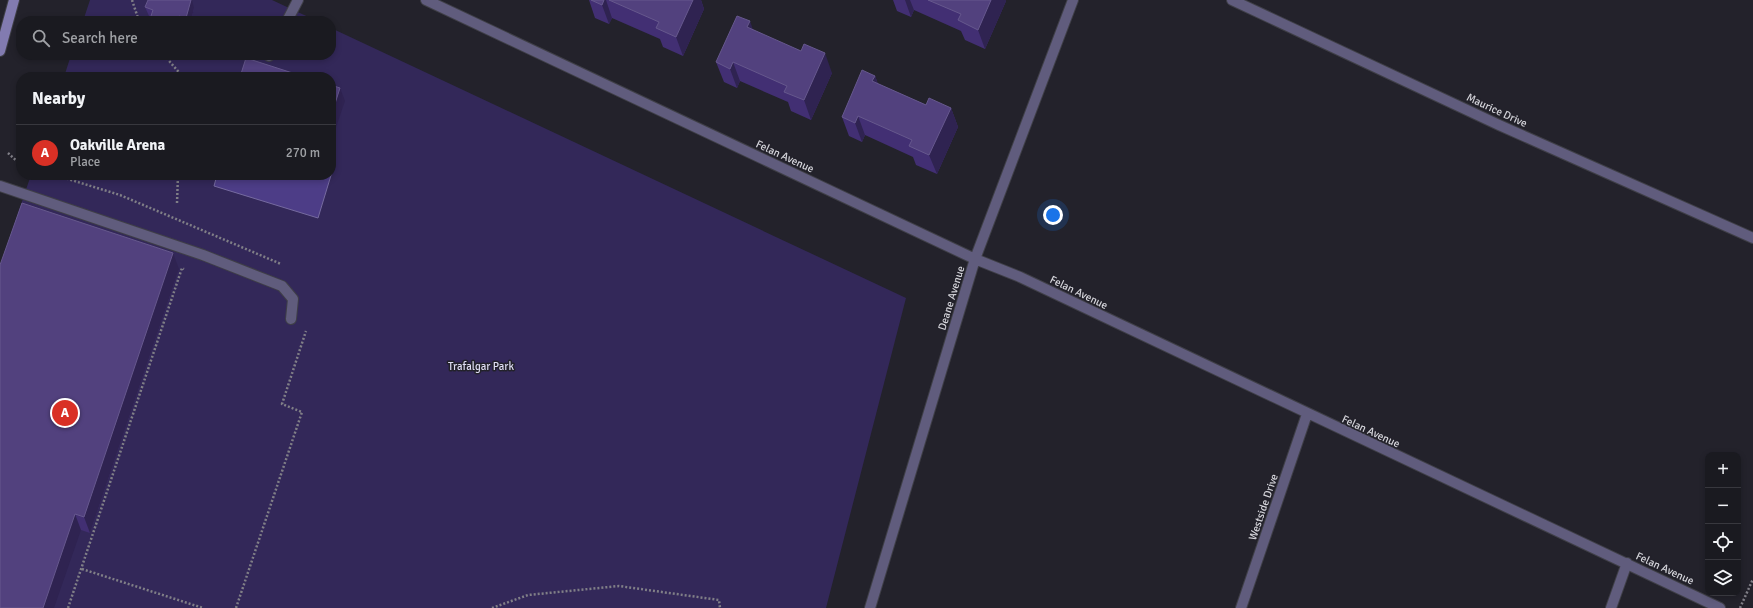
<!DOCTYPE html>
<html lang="en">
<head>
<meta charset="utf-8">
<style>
	:root { --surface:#1a1a20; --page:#27272d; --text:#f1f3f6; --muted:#9fa1a5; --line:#38383e; --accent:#d93025 }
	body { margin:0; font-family:Signika,sans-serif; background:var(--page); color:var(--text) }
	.controls { position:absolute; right:12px; bottom:12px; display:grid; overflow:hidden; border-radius:8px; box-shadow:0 2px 6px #0003 }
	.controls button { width:36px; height:36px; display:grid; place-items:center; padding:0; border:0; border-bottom:1px solid var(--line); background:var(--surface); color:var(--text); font:20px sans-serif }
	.you { position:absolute; left:1053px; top:215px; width:14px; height:14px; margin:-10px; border:3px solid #fff; border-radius:50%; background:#1a73e8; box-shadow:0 0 0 6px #1a73e833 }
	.badge { display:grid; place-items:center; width:26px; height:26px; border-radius:50%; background:var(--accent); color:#fff; font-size:13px; font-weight:700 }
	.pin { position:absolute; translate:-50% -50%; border:2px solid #fff; box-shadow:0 1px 4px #0006 }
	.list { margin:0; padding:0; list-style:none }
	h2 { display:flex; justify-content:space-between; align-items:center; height:52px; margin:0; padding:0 16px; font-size:17px }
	h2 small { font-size:13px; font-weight:400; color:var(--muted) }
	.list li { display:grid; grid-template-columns:26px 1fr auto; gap:12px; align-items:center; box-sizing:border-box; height:56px; padding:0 16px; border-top:1px solid var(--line) }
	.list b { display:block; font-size:15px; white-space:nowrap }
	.list p { margin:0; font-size:13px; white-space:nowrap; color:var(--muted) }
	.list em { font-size:13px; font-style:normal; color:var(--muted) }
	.icon { flex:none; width:22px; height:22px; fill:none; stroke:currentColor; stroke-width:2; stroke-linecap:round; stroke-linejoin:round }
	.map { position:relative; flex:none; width:1753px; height:608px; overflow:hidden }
	.search { position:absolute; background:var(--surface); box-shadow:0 2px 6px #0003; left:16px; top:16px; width:320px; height:44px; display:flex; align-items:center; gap:10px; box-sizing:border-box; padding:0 14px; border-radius:16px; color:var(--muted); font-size:15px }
	.panel { position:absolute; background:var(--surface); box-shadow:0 2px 6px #0003; left:16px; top:72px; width:320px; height:108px; border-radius:16px }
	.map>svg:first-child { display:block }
	.green { fill:#332859 }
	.water { fill:#4d3d87; stroke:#766ba0 }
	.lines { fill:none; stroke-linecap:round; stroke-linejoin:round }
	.service-casing { stroke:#3f3f47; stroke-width:12 }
	.minor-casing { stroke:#3f3f47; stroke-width:12 }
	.secondary-casing { stroke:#3f3f47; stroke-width:12 }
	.path { stroke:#807f87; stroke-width:2.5; stroke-dasharray:2 2; stroke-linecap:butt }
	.service { stroke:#605c7d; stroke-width:10 }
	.minor { stroke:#605c7d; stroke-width:10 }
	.secondary { stroke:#827bb0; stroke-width:10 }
	.wall { fill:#422f73 }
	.shaded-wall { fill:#2f2351 }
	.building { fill:#52417e; stroke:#66588d }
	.labels { text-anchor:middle; stroke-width:3; stroke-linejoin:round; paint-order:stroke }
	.street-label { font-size:11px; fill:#d5d5db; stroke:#23222b }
	.park-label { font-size:11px; fill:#dfddf3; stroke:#23222b }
</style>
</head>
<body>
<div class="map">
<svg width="1753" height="608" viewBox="0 0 1753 608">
	<rect width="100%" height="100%" fill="#23222b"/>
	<!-- green -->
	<path class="green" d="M90 0H272L317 21H83Z
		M331 28 906 298 826 608H0V266L31 175H331V77H64L71 55H331Z"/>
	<!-- water -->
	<path class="water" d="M331 172H332L318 218 214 186 217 175H331Z"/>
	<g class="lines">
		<!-- service casing -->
		<g class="service-casing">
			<path id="service" d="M287 21 298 0
				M269 56 270 55
				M0 186 203 255 282 286 293 299 291 319"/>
		</g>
		<!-- minor casing -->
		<g class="minor-casing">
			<path id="minor" d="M426 0 975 259 1020 277 1720 608
				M1232 0 1499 125 1753 238
				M870 608 975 259 1073 0
				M1241 608 1307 414
				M1611 608 1627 563"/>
		</g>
		<!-- secondary casing -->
		<g class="secondary-casing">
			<path id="secondary" d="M0 51 14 0"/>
		</g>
		<!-- path -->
		<path class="path" d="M132 0 139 21
			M198 19 205 21
			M164 55 183 77
			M8 153 21 165
			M55 175 120 195 281 264
			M177 203 178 175
			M82 569 203 608
			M68 608 182 268 184 269
			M236 608 302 412 282 404 306 331
			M492 608 528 595 619 586 719 600 720 608
			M1740 608 1753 579"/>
		<!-- service -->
		<use href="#service" class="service"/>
		<!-- minor -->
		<use href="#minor" class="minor"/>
		<!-- secondary -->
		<use href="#secondary" class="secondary"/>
	</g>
	<!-- wall -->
	<path class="wall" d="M589 0H701L704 9 683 56 663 47 660 39 612 18 609 24 595 18Z
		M893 0H1006V1L985 49 965 40 961 31 914 10 911 17 897 11Z
		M145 7 194 8 191 21H151L150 19 151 17 149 16Z
		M753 30 832 73 811 120 791 111 788 102 740 81 737 88 724 82 716 62Z
		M875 76 878 84 926 105 951 108 958 127 937 174 916 165 913 157 865 135 862 142 849 136 842 117Z
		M179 269 90 533 81 530 0 608Z"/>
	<!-- shaded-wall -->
	<path class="shaded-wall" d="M191 0H192L194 8 191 21H187L186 18Z
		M604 0H606L612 18 609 24 602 5Z
		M693 0H701L704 9 683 56 676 37Z
		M905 0H910L914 10 911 17Z
		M991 0H1006V1L985 49 978 30Z
		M179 16 181 21H178Z
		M750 21 757 41 747 27Z
		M825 53 832 73 811 120 804 100Z
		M733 62 740 81 737 88 730 69Z
		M875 76 882 95 872 81Z
		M340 88 345 101 332 139 331 136V116Z
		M951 108 958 127 937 174 929 155Z
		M858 116 865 135 862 142 855 123Z
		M173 253 179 269 90 533 84 517Z
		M75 514 81 530 54 608H43Z"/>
	<!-- building -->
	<path class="building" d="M148 0H191L186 18 179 16 178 21H157L150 19 153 10 145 7Z
		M591 0H604L602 5Z
		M609 0H693L676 37 656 28 659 22Z
		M928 0H991L978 30 958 20 961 14Z
		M737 16 750 21 747 27 801 51 804 44 825 53 804 100 784 92 787 86 733 62 730 69 716 62Z
		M246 58 305 77H240Z
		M862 70 875 76 872 81 926 105 929 98 951 108 929 155 909 146 912 140 858 116 855 123 842 117Z
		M331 85 340 88 331 116Z
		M22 203 173 253 84 517 75 514 43 608H0V265Z"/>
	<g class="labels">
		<!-- street labels -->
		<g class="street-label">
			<text transform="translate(1497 110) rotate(25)" y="4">Maurice Drive</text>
			<text transform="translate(785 156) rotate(25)" y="4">Felan Avenue</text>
			<text transform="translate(1079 292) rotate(26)" y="4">Felan Avenue</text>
			<text transform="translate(951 298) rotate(-73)" y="4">Deane Avenue</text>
			<text transform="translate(1371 431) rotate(25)" y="4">Felan Avenue</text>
			<text transform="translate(1263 507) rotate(-71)" y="4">Westside Drive</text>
			<text transform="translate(1665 568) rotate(25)" y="4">Felan Avenue</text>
		</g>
		<!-- park labels -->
		<g class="park-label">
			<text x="481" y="370">Trafalgar Park</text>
		</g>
	</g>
</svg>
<div class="controls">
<button>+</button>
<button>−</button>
<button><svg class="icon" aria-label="locate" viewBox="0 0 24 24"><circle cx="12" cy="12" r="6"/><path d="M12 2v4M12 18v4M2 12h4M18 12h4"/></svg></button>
<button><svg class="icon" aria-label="layers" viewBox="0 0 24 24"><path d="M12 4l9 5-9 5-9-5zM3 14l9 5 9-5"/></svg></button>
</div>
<div class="you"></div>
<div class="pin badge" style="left:65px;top:413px">A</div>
<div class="search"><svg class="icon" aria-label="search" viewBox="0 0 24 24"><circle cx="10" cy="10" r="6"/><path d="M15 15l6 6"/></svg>Search here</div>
<section class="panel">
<h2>Nearby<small></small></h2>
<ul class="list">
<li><span class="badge">A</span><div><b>Oakville Arena</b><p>Place</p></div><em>270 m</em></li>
</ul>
</section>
</div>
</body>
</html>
